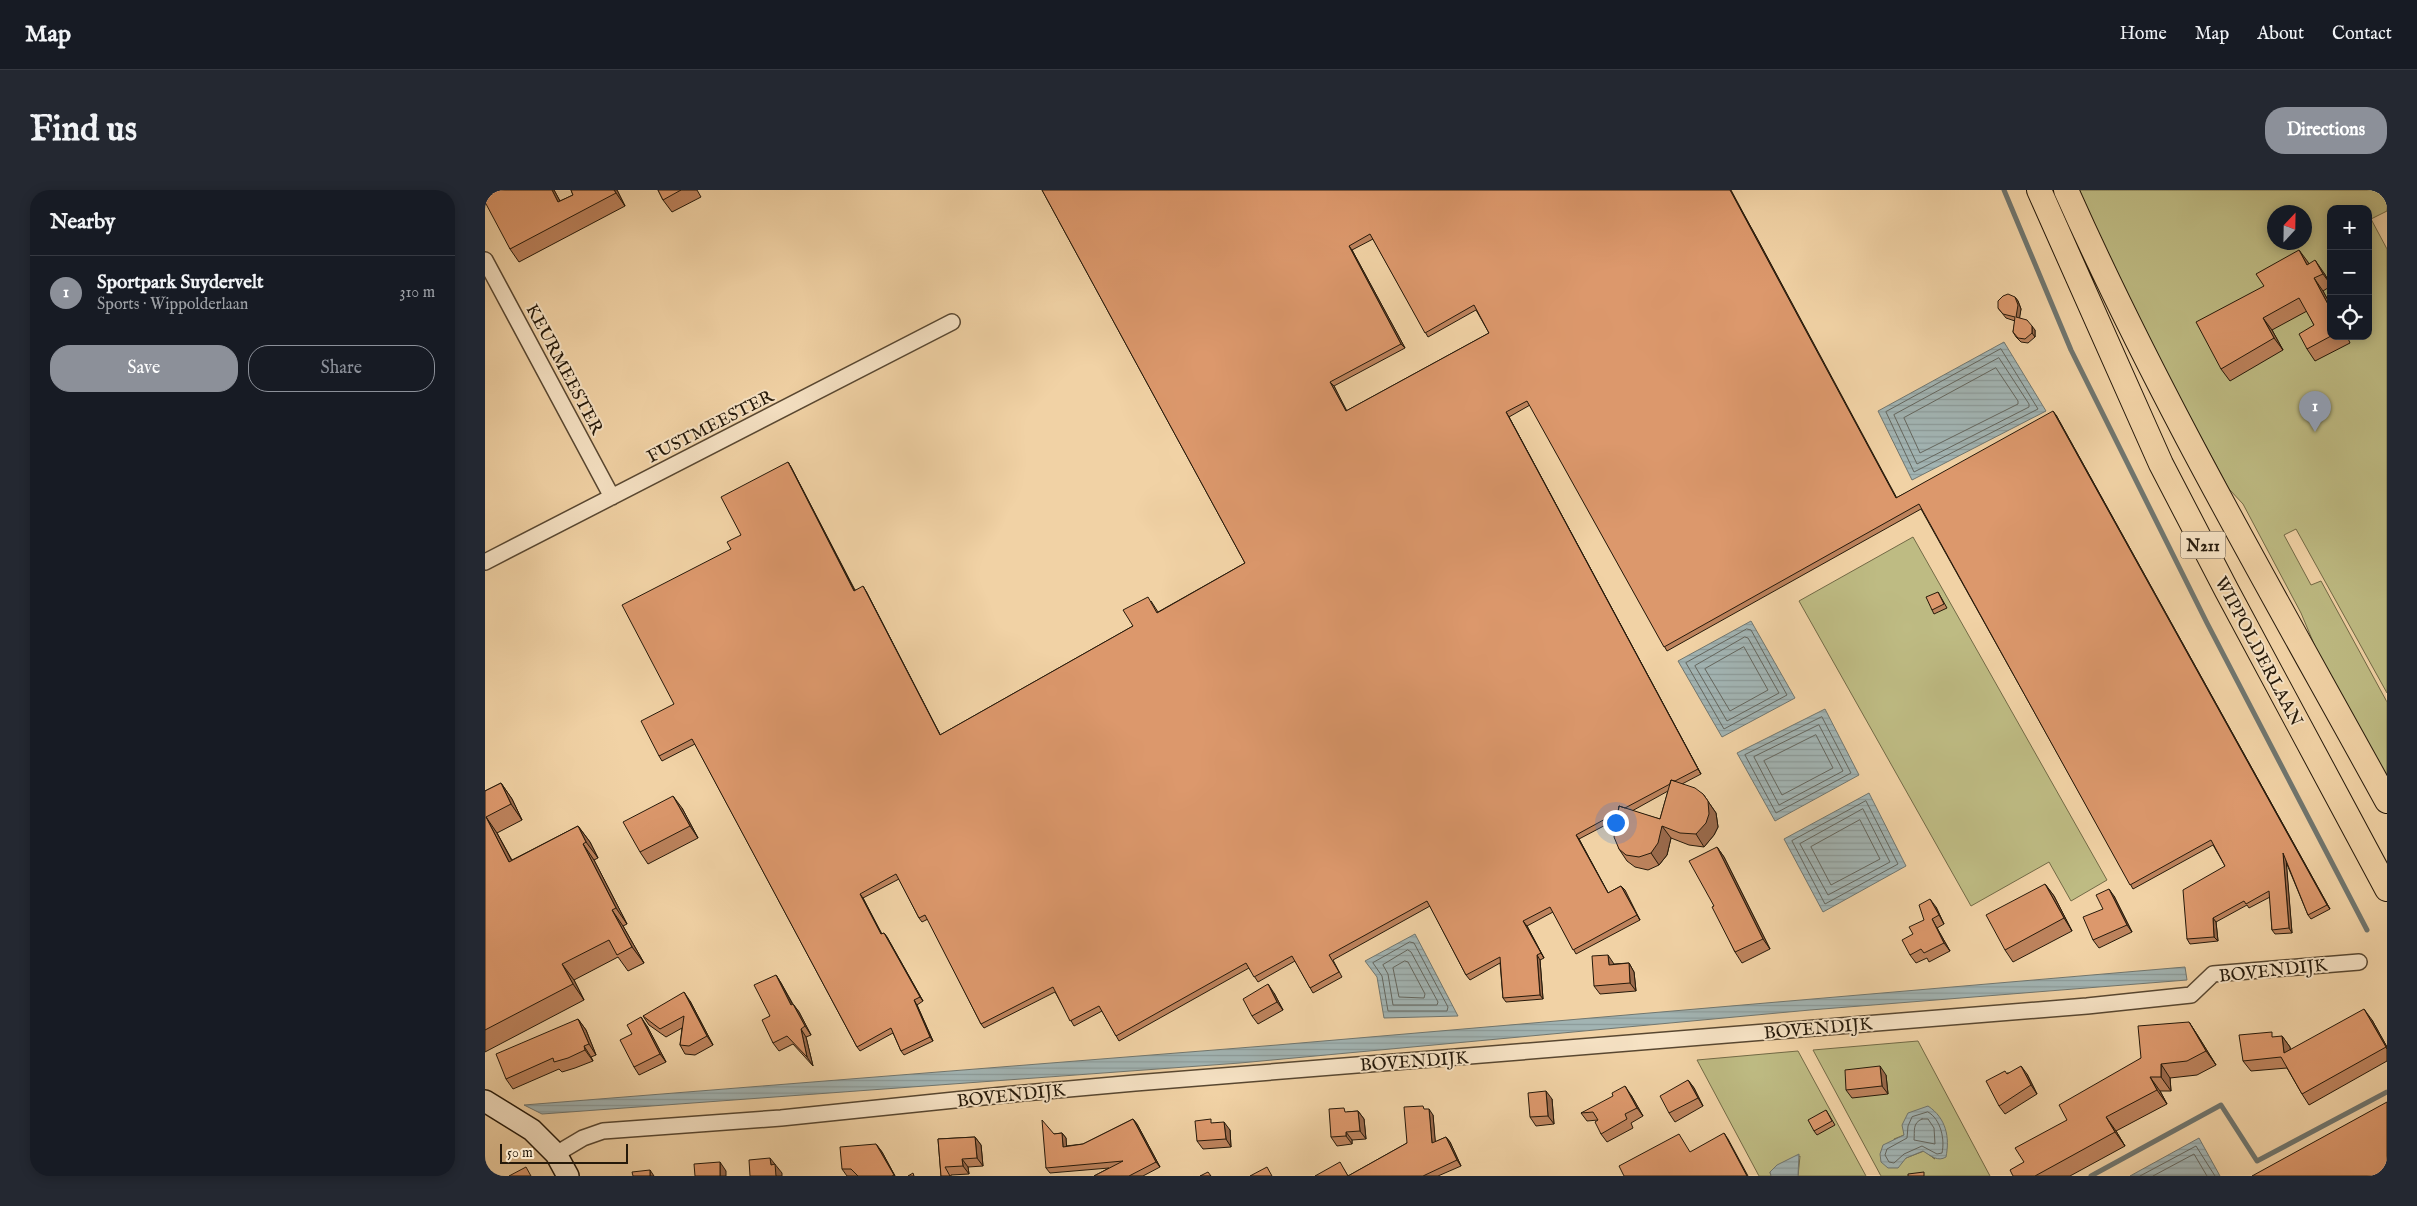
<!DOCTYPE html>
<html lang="en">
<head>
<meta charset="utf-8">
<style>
	:root { --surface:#171b24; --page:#242831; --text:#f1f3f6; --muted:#9ea1a6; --line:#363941; --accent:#8c9099 }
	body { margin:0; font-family:"IM FELL English",serif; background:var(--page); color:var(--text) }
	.controls { position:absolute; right:15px; top:15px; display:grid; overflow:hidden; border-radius:10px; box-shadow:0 2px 12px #0003 }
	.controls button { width:45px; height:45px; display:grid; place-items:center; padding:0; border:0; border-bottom:1px solid var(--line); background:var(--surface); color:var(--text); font:25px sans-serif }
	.compass { position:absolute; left:1782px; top:15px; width:45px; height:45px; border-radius:50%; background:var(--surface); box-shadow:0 2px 12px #0003; rotate:22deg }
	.scale { position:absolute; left:15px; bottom:12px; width:128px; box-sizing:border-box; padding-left:5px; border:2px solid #25190a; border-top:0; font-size:14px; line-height:18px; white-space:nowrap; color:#25190a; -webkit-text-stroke:4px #f6e2c4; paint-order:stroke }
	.you { position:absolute; left:1130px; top:632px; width:18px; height:18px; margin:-12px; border:4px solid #fff; border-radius:50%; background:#1a73e8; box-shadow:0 0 0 8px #1a73e833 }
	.badge { display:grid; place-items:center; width:32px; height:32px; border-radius:50%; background:var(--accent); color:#fff; font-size:16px; font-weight:700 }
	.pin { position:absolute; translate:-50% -41px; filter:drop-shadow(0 1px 2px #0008) }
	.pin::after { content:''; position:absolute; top:26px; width:18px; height:15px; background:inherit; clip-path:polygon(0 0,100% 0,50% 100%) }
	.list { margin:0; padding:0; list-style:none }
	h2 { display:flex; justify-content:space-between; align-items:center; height:65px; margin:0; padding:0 20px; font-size:21px }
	h2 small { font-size:16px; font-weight:400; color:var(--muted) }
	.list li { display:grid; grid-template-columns:32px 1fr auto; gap:15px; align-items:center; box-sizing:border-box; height:75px; padding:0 20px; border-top:1px solid var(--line) }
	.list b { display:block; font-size:19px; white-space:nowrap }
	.list p { margin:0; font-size:16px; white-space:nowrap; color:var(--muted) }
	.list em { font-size:16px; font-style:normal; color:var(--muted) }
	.actions { display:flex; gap:10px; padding:15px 20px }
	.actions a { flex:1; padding:11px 0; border:1px solid var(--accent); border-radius:20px; text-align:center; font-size:18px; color:var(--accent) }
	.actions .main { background:var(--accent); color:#fff }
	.icon { flex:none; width:28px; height:28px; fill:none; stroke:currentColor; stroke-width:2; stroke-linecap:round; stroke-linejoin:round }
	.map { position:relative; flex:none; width:1902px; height:986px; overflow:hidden; border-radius:20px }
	header { display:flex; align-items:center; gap:30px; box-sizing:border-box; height:70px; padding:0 25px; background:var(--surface); border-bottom:1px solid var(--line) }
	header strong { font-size:24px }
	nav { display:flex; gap:28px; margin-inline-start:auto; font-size:18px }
	.intro { display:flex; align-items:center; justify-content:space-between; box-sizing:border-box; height:120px; padding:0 30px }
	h1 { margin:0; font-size:35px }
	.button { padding:12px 22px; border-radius:20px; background:var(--accent); color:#fff; font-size:18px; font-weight:700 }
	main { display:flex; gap:30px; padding:0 30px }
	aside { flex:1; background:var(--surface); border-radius:20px; box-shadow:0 2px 12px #0003 }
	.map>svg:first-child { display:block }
	.grass { fill:#bebb83; stroke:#726a46; fill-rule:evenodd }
	.water { fill:url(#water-rules); stroke:#70766f }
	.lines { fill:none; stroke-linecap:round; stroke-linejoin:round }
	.shore { stroke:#64665e; stroke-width:1 }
	.stream { stroke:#70766f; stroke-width:5 }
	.street-casing { stroke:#584731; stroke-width:18 }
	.secondary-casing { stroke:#25190a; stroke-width:24 }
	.primary-casing { stroke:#25190a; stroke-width:26 }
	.street { stroke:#f6e2c4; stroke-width:15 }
	.secondary { stroke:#f6e2c4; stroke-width:21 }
	.primary { stroke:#f1d2a5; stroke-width:24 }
	.wall { fill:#bd835d; stroke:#25190a; fill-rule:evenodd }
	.shaded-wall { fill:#9a6a4c; stroke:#25190a }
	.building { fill:#dc986c; stroke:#25190a; fill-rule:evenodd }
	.labels { text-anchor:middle; stroke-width:4; stroke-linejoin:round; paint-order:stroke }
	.shield { fill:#f6e2c4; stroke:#645542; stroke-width:1 }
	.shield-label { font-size:16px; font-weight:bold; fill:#25190a }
	.street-label { font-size:18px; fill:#25190a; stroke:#f6e2c4 }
</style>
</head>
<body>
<header>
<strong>Map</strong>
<nav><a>Home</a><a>Map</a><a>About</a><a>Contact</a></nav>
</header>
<div class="intro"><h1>Find us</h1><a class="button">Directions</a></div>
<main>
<aside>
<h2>Nearby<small></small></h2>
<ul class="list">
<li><span class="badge">1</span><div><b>Sportpark Suydervelt</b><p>Sports · Wippolderlaan</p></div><em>310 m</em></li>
</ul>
<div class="actions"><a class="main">Save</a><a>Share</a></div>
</aside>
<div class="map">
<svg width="1902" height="986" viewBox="0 0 1902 986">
	<defs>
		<pattern id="water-rules" width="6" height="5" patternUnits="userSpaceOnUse" patternTransform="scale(1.25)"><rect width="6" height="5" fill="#a2b4b3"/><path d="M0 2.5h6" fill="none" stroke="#8b9a99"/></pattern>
	</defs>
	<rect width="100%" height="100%" fill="#f1d2a5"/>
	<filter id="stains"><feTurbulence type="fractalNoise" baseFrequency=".004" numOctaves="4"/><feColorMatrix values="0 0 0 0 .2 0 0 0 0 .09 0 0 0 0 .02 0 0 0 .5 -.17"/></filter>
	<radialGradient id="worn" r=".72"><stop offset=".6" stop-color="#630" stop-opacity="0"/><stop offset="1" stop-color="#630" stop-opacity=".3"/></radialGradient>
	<!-- grass -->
	<path class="grass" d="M1593 0H1902V21L1886 29 1902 59V503L1811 339 1799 345 1826 395 1836 391 1902 512V588L1832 461 1816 423 1758 314 1744 299 1659 141ZM1846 19H1883V146H1846ZM1790 22H1820V52H1790Z
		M1428 347 1622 690 1586 711 1564 672 1486 716 1314 411Z
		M1433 851 1505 986H1396L1328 860ZM1419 945 1450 969 1439 961 1421 968 1415 974 1409 949Z
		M1313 861 1381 986H1313L1315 966 1285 982 1286 986H1274L1212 870Z"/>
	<!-- water -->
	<path class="water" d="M1519 152 1561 221 1427 290 1393 221Z
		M1266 431 1310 508 1237 547 1193 471Z
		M1340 519 1374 585 1290 631 1252 563Z
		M1384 603 1421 676 1338 722 1299 649Z
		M930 744 973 826 899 828 892 787 880 771Z
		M1700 777 1702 790 1325 820 755 873 57 924 39 915 792 855Z
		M1443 916C1461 928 1465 947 1461 967 1453 972 1446 966 1438 961L1421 968 1413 978H1403L1396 972 1395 964 1398 955 1419 945 1417 935 1423 923Z
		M1714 948 1735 986H1645Z
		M1314 964 1313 986H1286L1285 982 1292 975Z"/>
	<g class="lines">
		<!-- shore -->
		<path class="shore" d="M1516 159 1553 219 1429 282 1401 222Z
			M1514 168 1544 214V217L1432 274 1409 225Z
			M1511 178 1533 211V214L1435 263 1419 228Z
			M1262 439 1266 440 1302 505 1239 539 1201 473Z
			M1260 447 1263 448 1294 503 1242 531 1210 476Z
			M1259 457 1283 500 1245 521 1220 479Z
			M1337 527 1366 583 1291 623 1260 565Z
			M1334 535 1358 581 1294 615 1269 567Z
			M1331 545 1348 578 1297 605 1279 571Z
			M1381 611 1413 674 1340 714 1307 651Z
			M1378 619 1405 672 1343 705 1315 654Z
			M1375 630 1395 669 1346 695 1326 657Z
			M925 752 929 753 963 817 962 821H903L897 786 888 773Z
			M923 760 926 762 953 812 952 815H908L903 784 898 775Z
			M920 771 923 772 940 804 939 808 914 807 908 778Z
			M1443 922C1456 929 1460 950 1457 963L1452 964 1437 956 1419 964 1409 973 1404 972 1400 965 1402 959 1422 948 1423 936 1427 927Z
			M1437 929H1443L1449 938 1450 954 1429 950C1430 941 1427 933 1437 929Z
			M1655 986 1711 956 1730 986
			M1668 986 1709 964 1722 986"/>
		<!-- stream -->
		<path class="stream" d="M1519 0 1586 160 1722 433 1882 740
			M1606 986 1736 915 1772 971 1902 902"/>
		<!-- street casing -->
		<g class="street-casing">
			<path id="street" d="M0 70 127 307
				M0 372 467 132
				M71 964 98 948 118 941 296 928 518 905 650 893 1602 816 1706 805 1728 784 1874 772"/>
		</g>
		<!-- secondary casing -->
		<g class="secondary-casing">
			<path id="secondary" d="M0 911 47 940 71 964 83 986"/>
		</g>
		<!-- primary casing -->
		<g class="primary-casing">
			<path id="primary" d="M1554 0 1676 274 1742 401 1902 699
				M1581 0C1675 211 1791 409 1902 611"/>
		</g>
		<!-- street -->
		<use href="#street" class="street"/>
		<!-- secondary -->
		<use href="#secondary" class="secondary"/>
		<!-- primary -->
		<use href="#primary" class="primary"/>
	</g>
	<!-- wall -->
	<path class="wall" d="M6 0H69L75 11 88 5 86 0H132L140 16 34 72 25 59Z
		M173 0H212L216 7 187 22 178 10Z
		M557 0H1246L1411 308 1571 225 1845 719 1826 729 1823 725 1801 672 1807 743 1790 744 1787 740 1785 707 1764 718 1762 715 1731 732 1733 751 1705 754 1702 749 1740 676 1728 655 1648 699 1436 319 1182 461 1045 215 1024 227 1216 584 1197 594 1218 604 1231 623 1233 637 1229 645 1219 657 1204 655 1186 648 1182 665 1174 675 1163 680 1150 677 1142 671 1134 659 1132 629 1094 649 1123 703 1136 696 1155 730 1091 764 1068 722 1042 736 1059 768 1055 770 1058 809 1021 812 1018 808 1015 773 985 790 981 785 945 716 848 770 857 787 828 803 810 771 773 792 764 778 634 851 617 821 589 836 570 802 499 838 496 834 443 729 437 732 434 728 414 689 378 708 397 744 399 743 402 747 438 811 432 815 448 851 419 865 416 861 408 843 375 861 372 857 210 554 177 571 174 566 189 514 246 359 256 345 303 272 306 277 370 400 381 401 455 545 648 436 666 411 673 422 760 373ZM888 49 943 147 991 120 1004 143 861 221 849 196 920 158 867 60ZM1183 601 1175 629 1147 621Z
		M1824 74 1839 83 1846 95V96L1838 101 1846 116V146H1862L1865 153 1830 171 1822 159 1829 135 1822 121 1787 140 1798 160 1745 191 1736 179 1779 96Z
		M1530 107 1533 111 1536 119 1534 128 1550 140V147L1543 153 1536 152 1531 147 1528 142 1530 131 1521 128 1513 118Z
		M1453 402 1462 418 1449 424 1447 420Z
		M16 593 27 609 37 630 12 643 27 670 93 636 105 652 113 668 109 670 142 734 138 736 159 773 143 781 133 767 89 790 99 810 0 862V601Z
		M197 618 213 648 163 674 155 662Z
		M1232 657 1239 667 1285 759 1257 773 1250 762 1229 716Z
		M1560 694 1569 706 1587 741 1528 772 1520 760Z
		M1629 706 1647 742 1614 758 1608 750 1618 719Z
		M1451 717 1459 734 1452 738 1465 761 1444 772 1442 768 1431 773 1425 765 1428 744Z
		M1144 773 1149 782 1151 801 1115 804 1109 796 1129 774Z
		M291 785 296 793 308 814 314 822 326 845 321 847 328 876 308 854 294 861 288 853 285 826Z
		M789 803 798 820 773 834 767 826Z
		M205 811 228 855 210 865 200 864 195 855 197 838 181 847 164 835 158 826Z
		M93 829 101 840 111 865 106 867 108 871 90 878 77 882 74 879 28 899 21 889Z
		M1887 830 1902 857V871L1824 915 1817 904 1802 878 1766 881 1758 871 1797 846 1805 857V860Z
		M1704 832 1713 846 1731 875 1712 885 1685 888 1686 901H1675L1682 914 1631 941 1640 956 1585 986H1528L1582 930 1656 868Z
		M162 836 181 872 154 885 149 877 147 844Z
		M1522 883 1542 884 1552 904 1520 924 1514 916Z
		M1401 885 1403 904 1367 908 1361 900Z
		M1203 890 1209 898 1218 916 1190 932 1184 923Z
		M1146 905 1158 926 1146 933 1148 938 1122 952 1116 944 1113 930 1102 931 1096 923Z
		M1067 909 1069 934 1051 936 1045 927Z
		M941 919 948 925 950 952 961 947 965 952 976 976 953 986H830L858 978 863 986 922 953Z
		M1341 920 1350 935 1332 945 1329 941Z
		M873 921 879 929 881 949 867 950V954L852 956 846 947 862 922Z
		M648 929 652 934 675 977 658 986H609L624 978 565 983 561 978 569 944 577 943 581 948V956L598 954Z
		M728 933 745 940 746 957 718 959 712 951Z
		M490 947 496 955 498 976 483 977 484 984 466 985V986H456L453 949Z
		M391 954 397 962 410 986H362L357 979Z"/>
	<!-- shaded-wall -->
	<path class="shaded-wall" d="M67 0H69L82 24 73 12Z
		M129 0H132L140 16 131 3Z
		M1245 0 1272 48 1414 312 1411 308Z
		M864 56 867 60 920 158 916 154Z
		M1814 60 1823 72 1830 87 1822 75Z
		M1830 70 1839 83 1846 95 1838 84Z
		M1829 88 1838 101 1846 116V120Z
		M1530 107 1533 111 1536 119 1534 132 1531 127Z
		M1778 128 1787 140 1798 160 1789 148Z
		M1547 136 1550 140V147L1547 143Z
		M845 192 849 196 864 225 861 221Z
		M1568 221 1571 225 1845 719 1842 715Z
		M1021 222 1024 227 1216 584 1213 579Z
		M303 272 306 277 372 405 369 401Z
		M378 396 381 401 458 550 455 545Z
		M16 593 27 609 37 630 26 614Z
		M1218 604 1231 623 1233 637 1229 645 1219 657 1211 644Z
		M188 606 197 618 213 648 205 636Z
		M1 627 12 643 36 688 24 672Z
		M93 636 105 652 113 668 101 652Z
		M1177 636 1186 648 1182 665 1174 675 1166 663Z
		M1091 645 1094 649 1126 708 1123 703Z
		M98 654 109 670 142 734 131 718Z
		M1232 657 1239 667 1285 759 1278 749Z
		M1798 663 1801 668 1807 743 1804 738Z
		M1560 694 1569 706 1587 741 1579 728Z
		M1136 696 1140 700 1155 730 1152 725Z
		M1624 699 1629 706 1647 742 1642 735Z
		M375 704 378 708 399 749 396 744Z
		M1445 709 1451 717 1459 734 1454 725Z
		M127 720 138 736 159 773 147 757Z
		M1728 728 1731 732 1733 751 1729 747Z
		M1447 729 1452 738 1465 761 1459 753Z
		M1038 731 1042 736 1059 768 1056 763Z
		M399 743 402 747 438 811 435 807Z
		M1052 765 1055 770 1058 809 1055 805Z
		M1123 765 1129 774 1130 783 1124 775Z
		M1144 773 1149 782 1151 801 1145 793Z
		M77 774 89 790 99 810 88 794Z
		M291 785 296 793 312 823 306 815Z
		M783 794 789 803 798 820 792 812Z
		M199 802 205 811 228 855 222 846Z
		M429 810 432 815 448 851 445 847Z
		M308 814 314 822 326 845 320 836Z
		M1879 819 1887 830 1902 857V859Z
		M156 827 162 836 181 872 175 864Z
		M93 829 101 840 111 865 104 854Z
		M1704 832 1713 846 1731 875 1721 861Z
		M316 839 321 847 328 876 322 867Z
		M1797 846 1805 857 1807 874 1799 863Z
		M99 856 106 867 108 871 100 860Z
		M1676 874 1685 888 1686 901 1676 887Z
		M1395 876 1401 885 1403 904 1397 896Z
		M1536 876 1542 884 1552 904 1546 895Z
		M1665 887 1675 901 1682 914 1672 900Z
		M1203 890 1209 898 1218 916 1213 908Z
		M1140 896 1146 905 1158 926 1152 918Z
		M1061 901 1067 909 1069 934 1063 926Z
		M944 919 948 925 951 959 947 953Z
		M873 921 879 929 881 949 875 941Z
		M1621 927 1631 941 1640 956 1630 942Z
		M648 929 652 934 675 977 671 972Z
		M739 932 745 940 746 957 741 949Z
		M861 942 867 950V954L861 946Z
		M577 943 581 948 582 962 578 957Z
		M1239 943 1243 949 1263 986H1262Z
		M490 947 496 955 498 976 492 968Z
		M961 947 965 952 976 976 972 970Z
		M391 954 397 962 410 986 409 985Z
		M285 968 297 983V986H291L286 975Z
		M477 969 483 977 484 984 478 976Z
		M235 972 241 981V986H235Z
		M165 980 169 986H165Z"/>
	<!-- building -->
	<path class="building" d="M6 0H67L73 12 88 5 86 0H129L131 3 25 59 0 12V3Z
		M173 0H196L178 10Z
		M557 0H1245L1411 308 1568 221 1842 715 1823 725 1798 663 1804 738 1787 740 1784 701 1761 714 1759 711 1728 728 1729 747 1702 749 1698 700 1740 676 1726 650 1645 695 1434 314 1179 457 1042 211 1021 222 1213 579 1190 591 1186 590 1185 594 1140 618 1134 616 1133 622 1091 645 1123 703 1136 696 1152 725 1088 760 1065 717 1038 731 1056 763 1052 765 1055 805 1018 808 1015 767 981 785 942 711 844 765 854 782 825 798 807 766 769 787 761 773 631 846 614 816 585 831 568 797 496 834 440 725 434 728 411 684 375 704 396 744 399 743 435 807 429 810 445 847 416 861 406 838 372 857 207 549 174 566 156 531 189 514 137 415 246 359 242 352 256 345 236 307 303 272 369 401 378 396 455 545 648 436 638 420 663 407 672 423 760 373ZM885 44 940 143 989 115 1004 143 861 221 845 192 916 154 864 56Z
		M1814 60 1822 75 1830 70 1838 84 1829 88 1846 120V146L1822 159 1814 144 1829 135 1814 108 1778 128 1789 148 1736 179 1711 132 1779 96 1771 84Z
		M1523 104 1530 107 1533 115 1531 127 1542 130 1547 136V143L1540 149 1533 148 1528 142 1530 127 1518 124 1513 118V111L1518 106Z
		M1453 402 1459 414 1447 420 1441 407Z
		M1186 590 1210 598 1218 604 1223 611 1224 624 1221 633 1211 644 1195 643 1177 636 1173 653 1166 663 1154 667 1141 665 1134 659 1129 647 1134 616 1175 629Z
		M16 593 26 614 1 627 24 672 93 636 101 652 98 654 131 718 127 720 147 757 132 765 124 750 77 774 88 794 0 840V601Z
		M188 606 205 636 155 662 138 632Z
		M1232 657 1278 749 1250 762 1227 717 1229 716 1204 671Z
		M1560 694 1579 728 1520 760 1501 725Z
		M1624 699 1642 735 1608 750 1598 727 1618 719 1611 705Z
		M1445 709 1454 725 1447 729 1459 753 1439 763 1436 759 1425 765 1417 750 1428 744 1424 737 1439 730 1434 715Z
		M1123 765 1124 775 1144 773 1145 793 1109 796 1107 766Z
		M291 785 306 815 308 814 320 836 316 839 322 867 302 846 288 853 277 830 285 826 269 795Z
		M783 794 792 812 767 826 758 809Z
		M199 802 222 846 204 856 195 855 199 826 175 839 158 826Z
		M1879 819 1901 857 1817 904 1796 867 1758 871 1754 845 1787 842V847L1797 846 1799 863Z
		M156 827 175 864 149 877 135 850 147 844 142 835Z
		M93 829 104 854 99 856 100 860 83 868 69 872 68 868 21 889 11 864Z
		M1704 832 1721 861 1702 871 1676 874V887H1665L1672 900 1621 927 1630 942 1550 986H1528L1525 980 1539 972 1530 958 1582 930 1574 915 1656 868 1653 836Z
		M1395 876 1397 896 1361 900 1360 880Z
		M1536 876 1546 895 1514 916 1501 891 1520 881 1522 884Z
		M1203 890 1213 908 1184 923 1175 906Z
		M1140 896 1152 918 1140 924 1142 929 1116 944 1110 932 1113 930 1108 922 1096 923 1128 906 1127 903Z
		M1061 901 1063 926 1045 927 1043 903Z
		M1902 912V986H1767Z
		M938 916 939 919H944L947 953 961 947 972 970 938 986H863L922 953 919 917Z
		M859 918 860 922 873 921 875 941 861 942V946L846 947 844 919Z
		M1341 920 1347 931 1329 941 1323 930Z
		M648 929 671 972 644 986H609L638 971 561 978 557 930 569 944 577 943 578 957 598 954Z
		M726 929V933L739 932 741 949 712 951 710 931Z
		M1239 943 1262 986H1139L1134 976 1194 944 1205 962Z
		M490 947 492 968 477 969 478 976 460 977 465 986H456L453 949Z
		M391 954 409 985 407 986H373L366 979H357L355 957Z
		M285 968 286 975 290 974 291 986H265L264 970Z
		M235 972V986H210L209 974Z
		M855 972 863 986H830Z
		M41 977 46 986H24Z
		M782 977 787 986H765Z
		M165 980V986H148L147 982Z
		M723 982 726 986H715Z
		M1439 982V986H1423V984Z
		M428 983 429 986H423Z"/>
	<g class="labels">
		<!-- shield labels -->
		<rect class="shield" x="1695.5" y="341.5" width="45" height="27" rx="4"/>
		<g class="shield-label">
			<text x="1718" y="361">N211</text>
		</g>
		<!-- street labels -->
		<g class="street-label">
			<text transform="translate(80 179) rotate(62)" y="6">KEURMEESTER</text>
			<text transform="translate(225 236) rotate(-27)" y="6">FUSTMEESTER</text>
			<text transform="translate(1774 461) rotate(62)" y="6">WIPPOLDERLAAN</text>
			<text transform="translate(1788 780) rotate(-6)" y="6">BOVENDIJK</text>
			<text transform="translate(1333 838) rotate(-5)" y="6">BOVENDIJK</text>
			<text transform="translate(929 871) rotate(-4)" y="6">BOVENDIJK</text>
			<text transform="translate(526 905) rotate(-6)" y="6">BOVENDIJK</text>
		</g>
	</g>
	<rect width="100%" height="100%" filter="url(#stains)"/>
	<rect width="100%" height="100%" fill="url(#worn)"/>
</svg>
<div class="controls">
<button>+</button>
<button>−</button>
<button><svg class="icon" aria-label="locate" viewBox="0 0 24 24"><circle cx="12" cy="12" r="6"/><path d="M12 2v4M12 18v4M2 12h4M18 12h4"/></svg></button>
</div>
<svg class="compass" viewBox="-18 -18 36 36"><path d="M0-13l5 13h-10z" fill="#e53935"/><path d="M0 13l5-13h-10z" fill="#9ea1a6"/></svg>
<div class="scale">50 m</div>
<div class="you"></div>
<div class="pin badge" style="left:1830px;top:242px">1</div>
</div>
</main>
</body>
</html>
